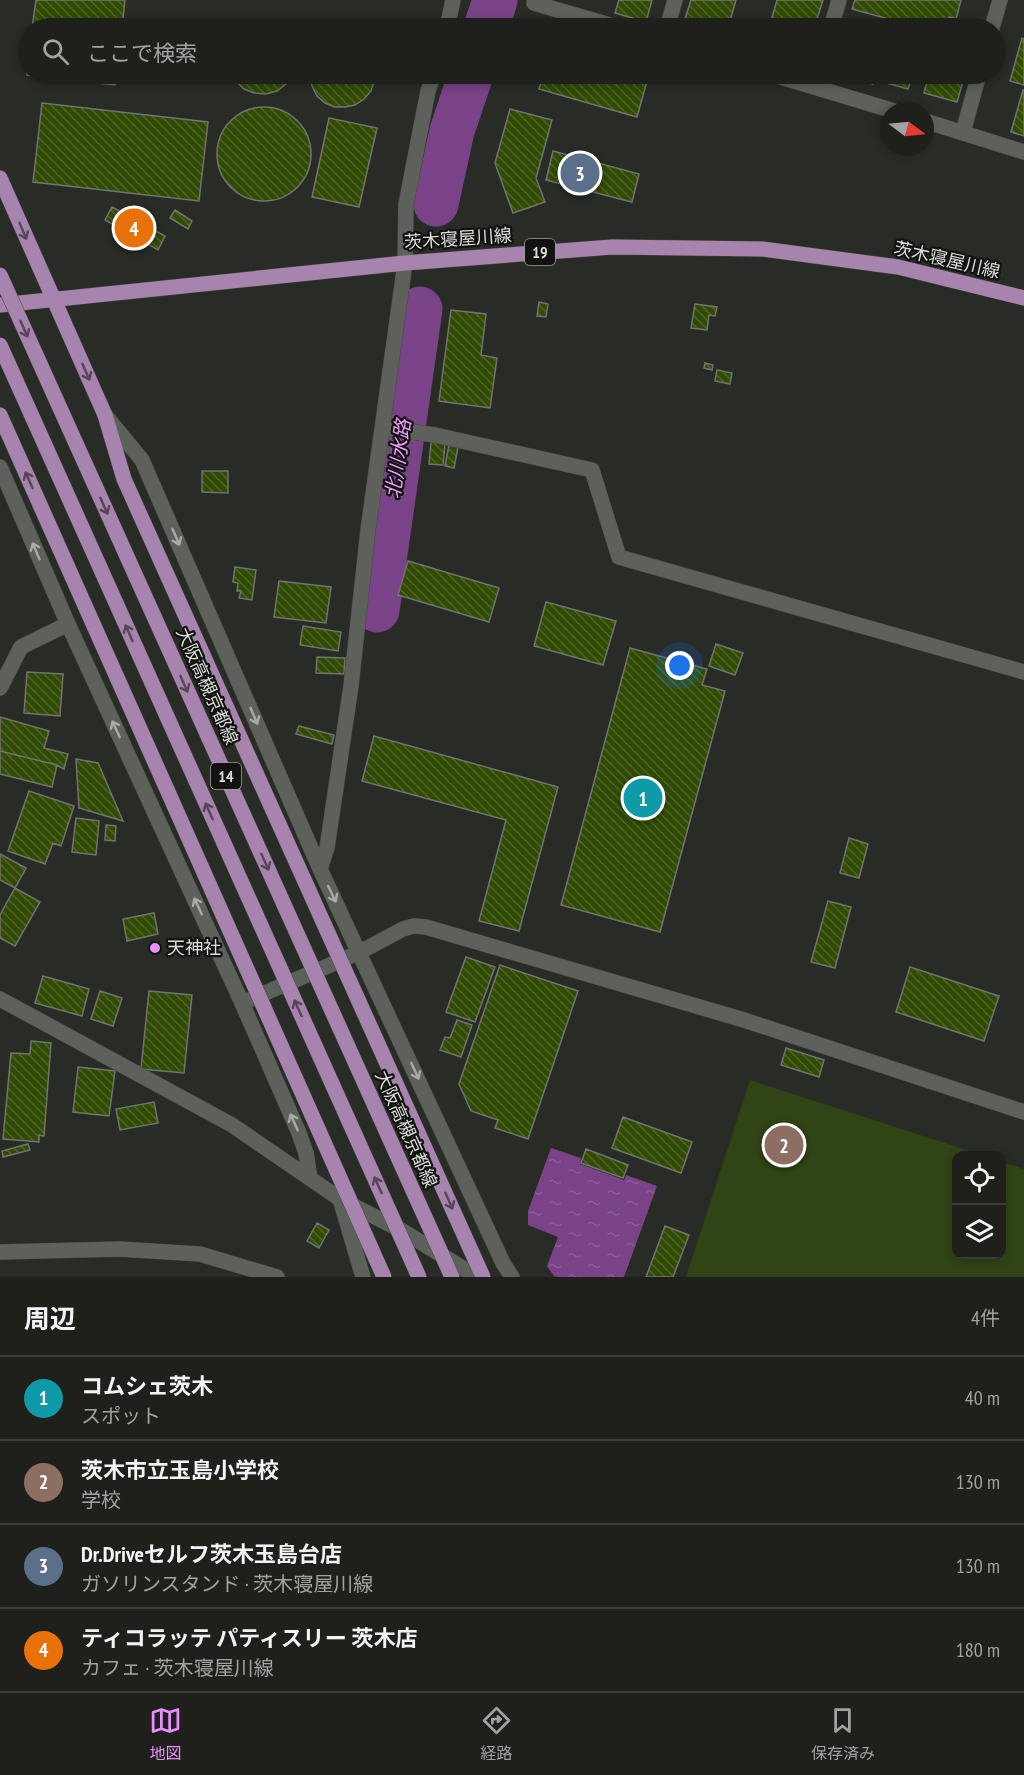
<!DOCTYPE html>
<html lang="ja">
<head>
<meta charset="utf-8">
<style>
	:root { --surface:#1f201c; --page:#272825; --text:#f1f3f6; --muted:#a1a3a3; --line:#3c3e3b; --accent:#e98efe }
	body { margin:0; font-family:"PT Sans Narrow","Noto Sans JP",sans-serif; background:var(--page); color:var(--text) }
	.controls { position:absolute; right:18px; bottom:18px; display:grid; overflow:hidden; border-radius:12px; box-shadow:0 3px 9px #0003 }
	.controls button { width:54px; height:54px; display:grid; place-items:center; padding:0; border:0; border-bottom:2px solid var(--line); background:var(--surface); color:var(--text); font:30px sans-serif }
	.compass { position:absolute; left:880px; top:102px; width:54px; height:54px; border-radius:50%; background:var(--surface); box-shadow:0 3px 9px #0003; rotate:106deg }
	.you { position:absolute; left:680px; top:666px; width:21px; height:21px; margin:-15px; border:4px solid #fff; border-radius:50%; background:#1a73e8; box-shadow:0 0 0 9px #1a73e833 }
	.badge { display:grid; place-items:center; width:39px; height:39px; border-radius:50%; background:var(--accent); color:#fff; font-size:20px; font-weight:700 }
	.pin { position:absolute; translate:-50% -50%; border:3px solid #fff; box-shadow:0 2px 6px #0006 }
	.list { margin:0; padding:0; list-style:none }
	h2 { display:flex; justify-content:space-between; align-items:center; height:78px; margin:0; padding:0 24px; font-size:26px }
	h2 small { font-size:20px; font-weight:400; color:var(--muted) }
	.list li { display:grid; grid-template-columns:39px 1fr auto; gap:18px; align-items:center; box-sizing:border-box; height:84px; padding:0 24px; border-top:2px solid var(--line) }
	.list b { display:block; font-size:22px; white-space:nowrap }
	.list p { margin:0; font-size:20px; white-space:nowrap; color:var(--muted) }
	.list em { font-size:20px; font-style:normal; color:var(--muted) }
	.icon { flex:none; width:33px; height:33px; fill:none; stroke:currentColor; stroke-width:2; stroke-linecap:round; stroke-linejoin:round }
	.map { position:relative; flex:none; width:1024px; height:1277px; overflow:hidden }
	.search { position:absolute; background:var(--surface); box-shadow:0 3px 9px #0003; left:18px; right:18px; top:18px; height:66px; display:flex; align-items:center; gap:15px; box-sizing:border-box; padding:0 21px; border-radius:33px; color:var(--muted); font-size:22px }
	.sheet { height:414px; background:var(--surface) }
	nav { display:flex; justify-content:space-around; align-items:center; box-sizing:border-box; height:84px; border-top:2px solid var(--line); background:var(--surface); font-size:16px; color:var(--muted) }
	nav a { display:grid; justify-items:center; gap:3px }
	nav .on { color:var(--accent) }
	.map>svg:first-child { display:block }
	.grass { fill:#304416 }
	.water { fill:url(#water-ripples) }
	.lines { fill:none; stroke-linecap:round; stroke-linejoin:round }
	.river { stroke:#7a4387; stroke-width:45 }
	.building { fill:url(#building-back-hatch); stroke:#71746e; stroke-width:1.5 }
	.minor-casing { stroke:#464844; stroke-width:16 }
	.major-casing { stroke:#464844; stroke-width:16 }
	.minor { stroke:#5e615b; stroke-width:15 }
	.major { stroke:#a784ae; stroke-width:15 }
	.major-bridge-casing { stroke:#464844; stroke-width:16; stroke-linecap:butt }
	.major-bridge { stroke:#a784ae; stroke-width:15 }
	.oneway { stroke:#554658 }
	.oneway2 { stroke:#a9aba7 }
	.poi-dot { fill:#e98efe; stroke:#121311; stroke-width:2 }
	.labels { text-anchor:middle; stroke-width:4.5; stroke-linejoin:round; paint-order:stroke }
	.shield { fill:#121311; stroke:#9fa09d; stroke-width:1.5 }
	.shield-label { font-size:16px; font-weight:bold; fill:#dbddd9 }
	.street-label { font-size:18px; fill:#dbddd9; stroke:#121311 }
	.poi-label { font-size:18px; fill:#dbddd9; stroke:#121311; text-anchor:start }
	.water-label { font-size:20px; font-style:italic; fill:#e99cfb; stroke:#121311 }
</style>
</head>
<body>
<div class="map">
<svg width="1024" height="1277" viewBox="0 0 1024 1277">
	<defs>
		<pattern id="water-ripples" width="26" height="14" patternUnits="userSpaceOnUse" patternTransform="scale(1.5)"><rect width="26" height="14" fill="#7a4387"/><path d="M2 4q2-2 4 0t4 0M15 11q2-2 4 0t4 0" fill="none" stroke="#8c5e97"/></pattern>
		<pattern id="building-back-hatch" width="6" height="6" patternUnits="userSpaceOnUse" patternTransform="scale(1.5)"><rect width="6" height="6" fill="#314b04"/><path d="M-1 5l2 2M0 0l6 6M5-1l2 2" fill="none" stroke="#4e6428"/></pattern>
	</defs>
	<rect width="100%" height="100%" fill="#292b26"/>
	<!-- grass -->
	<path class="grass" d="M750 1080 982 1155 956 1156V1254H1002V1162L1024 1169V1277H686Z"/>
	<!-- water -->
	<path class="water" d="M551 1148 581 1158 580 1164 624 1180 626 1175 657 1186 624 1277H557L554 1276 547 1266 558 1237 528 1225V1211Z"/>
	<g class="lines">
		<!-- river -->
		<path class="river" d="M486 28 495 0
			M436 204 452 131 471 74
			M377 610 420 309"/>
	</g>
	<!-- building -->
	<path class="building" d="M36 0H125L122 28H32Z
		M619 0H652L646 22 615 13Z
		M691 0H736L728 28H716L685 19Z
		M777 0H823L814 28H769Z
		M855 0H961L956 19 949 17 946 28H921L852 9Z
		M1022 38 1024 39V85L1010 81Z
		M28 60V74H117L115 85 27 75Z
		M232 74H292L286 84 277 91 266 94 254 93 244 89 236 81Z
		M310 74H374V81L371 91 364 99 355 105 345 107H335L325 103 317 96 312 86Z
		M544 74H649L637 117 539 89Z
		M847 74H876L873 84 846 76Z
		M886 74H913L908 89 883 82Z
		M929 74H965L957 102 924 93Z
		M1023 90H1024V136L1011 132Z
		M42 103 208 122 199 201 33 182Z
		M217 154a47 47 0 1 1 94 0a47 47 0 1 1-94 0Z
		M510 109 552 120 536 178 545 202 513 213 495 163Z
		M329 118 377 128 359 207 312 197Z
		M553 151 639 174 632 202 546 180Z
		M112 207 165 236 158 250 105 220Z
		M175 210 192 221 188 229 170 218Z
		M539 302 548 304 546 317 537 316Z
		M695 304 717 307 715 316 709 315 707 330 691 328Z
		M451 310 486 314 481 355 497 358 490 408 439 401Z
		M705 363 713 365 712 370 704 368Z
		M717 370 732 373 730 384 715 381Z
		M431 442 445 444 443 465 429 464Z
		M449 445 458 447 454 468 445 466Z
		M202 471H228V493L202 492Z
		M408 561 499 588 489 622 398 595Z
		M235 567 256 570 252 600 239 598 241 591H237L238 583 233 582Z
		M279 581 331 587 326 623 274 617Z
		M546 602 616 621 603 665 534 646Z
		M303 626 341 632 338 651 300 645Z
		M716 644 743 653 735 675 709 666Z
		M630 648 707 669 702 685 725 691 660 932 561 905Z
		M317 657 345 658 344 674 316 673Z
		M27 672 63 674 60 716 24 713Z
		M0 717 49 731 44 748 68 754 64 769 57 765 0 751Z
		M299 726 334 735 332 744 296 734Z
		M374 736 558 787 519 931 479 921 506 820 362 781Z
		M0 751 57 765 52 787 0 774Z
		M76 759 98 763 123 821 79 808Z
		M29 791 74 806 61 846 53 843 45 864 8 851Z
		M76 818 99 821 96 855 72 852Z
		M106 825 116 826 115 841 105 840Z
		M849 838 868 844 859 878 840 873Z
		M0 854 26 868 15 888 0 880Z
		M15 888 40 902 15 946 0 938V915Z
		M828 901 851 907 835 968 811 962Z
		M154 913 158 934 127 941 123 919Z
		M466 957 495 967 475 1022 446 1012Z
		M500 965 578 991 528 1139 495 1128 498 1120 471 1111 459 1084Z
		M910 967 999 996 984 1041 896 1012Z
		M43 976 89 989 82 1016 35 1003Z
		M100 991 122 998 113 1026 91 1019Z
		M149 991 192 995 184 1073 141 1069Z
		M457 1020 472 1025 461 1057 440 1050 445 1037 450 1038Z
		M31 1041 51 1043 44 1136 39 1135V1142L3 1139 11 1053 30 1054Z
		M786 1048 824 1060 819 1077 781 1065Z
		M78 1067 115 1071 109 1116 73 1112Z
		M154 1102 158 1123 120 1130 116 1109Z
		M623 1117 692 1142 681 1173 612 1148Z
		M28 1144 30 1150 3 1157 2 1151Z
		M586 1149 628 1165 623 1178 581 1163Z
		M317 1223 329 1230 319 1248 307 1241Z
		M665 1226 689 1235 673 1277H646Z"/>
	<g class="lines">
		<!-- minor casing -->
		<g class="minor-casing">
			<path id="minor" d="M535 0 534 3 620 28
				M447 28 453 0
				M667 28 675 0
				M831 28 839 0
				M992 28 1000 0
				M771 74 894 111
				M925 121 1024 152
				M963 132 979 74
				M105 415 142 460 320 869 503 1263 512 1277
				M383 428 435 435 592 470 619 557 1024 672
				M0 467 68 624 242 1003 299 1133 306 1153 310 1178
				M0 688 21 647 68 624
				M320 869 327 848 351 686 368 530 405 263 406 204 428 91 434 74
				M0 999 232 1125 340 1199 401 1230 477 1277
				M242 1003 360 952 403 929 414 926 426 927 744 1020 1024 1112
				M340 1199 363 1277
				M0 1252 119 1249 200 1254 277 1277"/>
		</g>
		<!-- major casing -->
		<g class="major-casing">
			<path id="major" d="M0 178 105 415 124 479 261 784
				M0 305 405 263 612 247 762 249 898 267 1024 298
				M0 415 181 821"/>
		</g>
		<!-- minor -->
		<use href="#minor" class="minor"/>
		<!-- major -->
		<use href="#major" class="major"/>
		<!-- major-bridge casing -->
		<g class="major-bridge-casing">
			<path id="major-bridge" d="M0 275 452 1277
				M0 345 419 1277
				M261 784 483 1277
				M181 821 384 1277"/>
		</g>
		<!-- major-bridge -->
		<use href="#major-bridge" class="major-bridge"/>
	</g>
	<!-- one-way arrows -->
	<defs><path id="oneway-shaft" d="M-6 0H5M1.5-3L5.5 0L1.5 3" fill="none" stroke-width="1.6" stroke-linecap="round" stroke-linejoin="round" transform="scale(1.5)"/></defs>
	<g class="oneway">
		<use href="#oneway-shaft" transform="translate(23 231) rotate(67)"/>
		<use href="#oneway-shaft" transform="translate(24 329) rotate(66)"/>
		<use href="#oneway-shaft" transform="translate(86 372) rotate(66)"/>
		<use href="#oneway-shaft" transform="translate(29 480) rotate(-114)"/>
		<use href="#oneway-shaft" transform="translate(104 506) rotate(66)"/>
		<use href="#oneway-shaft" transform="translate(129 633) rotate(-114)"/>
		<use href="#oneway-shaft" transform="translate(184 684) rotate(66)"/>
		<use href="#oneway-shaft" transform="translate(209 811) rotate(-114)"/>
		<use href="#oneway-shaft" transform="translate(265 862) rotate(66)"/>
		<use href="#oneway-shaft" transform="translate(298 1008) rotate(-114)"/>
		<use href="#oneway-shaft" transform="translate(378 1185) rotate(-114)"/>
		<use href="#oneway-shaft" transform="translate(449 1201) rotate(66)"/>
	</g>
	<g class="oneway2">
		<use href="#oneway-shaft" transform="translate(176 537) rotate(67)"/>
		<use href="#oneway-shaft" transform="translate(36 551) rotate(-113)"/>
		<use href="#oneway-shaft" transform="translate(254 716) rotate(67)"/>
		<use href="#oneway-shaft" transform="translate(116 729) rotate(-115)"/>
		<use href="#oneway-shaft" transform="translate(332 894) rotate(64)"/>
		<use href="#oneway-shaft" transform="translate(198 906) rotate(-115)"/>
		<use href="#oneway-shaft" transform="translate(415 1071) rotate(65)"/>
		<use href="#oneway-shaft" transform="translate(294 1122) rotate(-114)"/>
	</g>
	<!-- markers -->
	<circle class="poi-dot" cx="155" cy="948" r="6"/>
	<g class="labels">
		<!-- shield labels -->
		<g class="shield">
			<rect x="525" y="239" width="30" height="26" rx="4.5"/>
			<rect x="211" y="763" width="30" height="26" rx="4.5"/>
		</g>
		<g class="shield-label">
			<text x="540" y="258">19</text>
			<text x="226" y="782">14</text>
		</g>
		<!-- street labels -->
		<g class="street-label">
			<text transform="translate(458 239) rotate(-4)" y="6">茨木寝屋川線</text>
			<text transform="translate(947 260) rotate(13)" y="6">茨木寝屋川線</text>
			<text transform="translate(207 686) rotate(66)" y="6">大阪高槻京都線</text>
			<text transform="translate(406 1129) rotate(66)" y="6">大阪高槻京都線</text>
		</g>
		<!-- poi labels -->
		<g class="poi-label">
			<text x="167" y="954">天神社</text>
		</g>
		<!-- water labels -->
		<g class="water-label">
			<text transform="translate(398 459) rotate(-82)" y="7">北川水路</text>
		</g>
	</g>
</svg>
<div class="controls">
<button><svg class="icon" aria-label="locate" viewBox="0 0 24 24"><circle cx="12" cy="12" r="6"/><path d="M12 2v4M12 18v4M2 12h4M18 12h4"/></svg></button>
<button><svg class="icon" aria-label="layers" viewBox="0 0 24 24"><path d="M12 4l9 5-9 5-9-5zM3 14l9 5 9-5"/></svg></button>
</div>
<svg class="compass" viewBox="-18 -18 36 36"><path d="M0-13l5 13h-10z" fill="#e53935"/><path d="M0 13l5-13h-10z" fill="#a1a3a3"/></svg>
<div class="you"></div>
<div class="pin badge" style="left:643px;top:798px;background:#0f9aa8">1</div>
<div class="pin badge" style="left:784px;top:1145px;background:#8d6e63">2</div>
<div class="pin badge" style="left:580px;top:173px;background:#5c6f8a">3</div>
<div class="pin badge" style="left:134px;top:228px;background:#e8710a">4</div>
<div class="search"><svg class="icon" aria-label="search" viewBox="0 0 24 24"><circle cx="10" cy="10" r="6"/><path d="M15 15l6 6"/></svg>ここで検索</div>
</div>
<section class="sheet">
<h2>周辺<small>4件</small></h2>
<ul class="list">
<li><span class="badge" style="background:#0f9aa8">1</span><div><b>コムシェ茨木</b><p>スポット</p></div><em>40 m</em></li>
<li><span class="badge" style="background:#8d6e63">2</span><div><b>茨木市立玉島小学校</b><p>学校</p></div><em>130 m</em></li>
<li><span class="badge" style="background:#5c6f8a">3</span><div><b>Dr.Driveセルフ茨木玉島台店</b><p>ガソリンスタンド · 茨木寝屋川線</p></div><em>130 m</em></li>
<li><span class="badge" style="background:#e8710a">4</span><div><b>ティコラッテ パティスリー 茨木店</b><p>カフェ · 茨木寝屋川線</p></div><em>180 m</em></li>
</ul>
</section>
<nav>
<a class="on"><svg class="icon" aria-label="map" viewBox="0 0 24 24"><path d="M3 6l6-2 6 2 6-2v14l-6 2-6-2-6 2zM9 4v14M15 6v14"/></svg>地図</a>
<a><svg class="icon" aria-label="directions" viewBox="0 0 24 24"><path d="M12 3l9 9-9 9-9-9zM9 14v-3h6M13 9l2 2-2 2"/></svg>経路</a>
<a><svg class="icon" aria-label="saved" viewBox="0 0 24 24"><path d="M7 4h10v16l-5-4-5 4z"/></svg>保存済み</a>
</nav>
</body>
</html>
